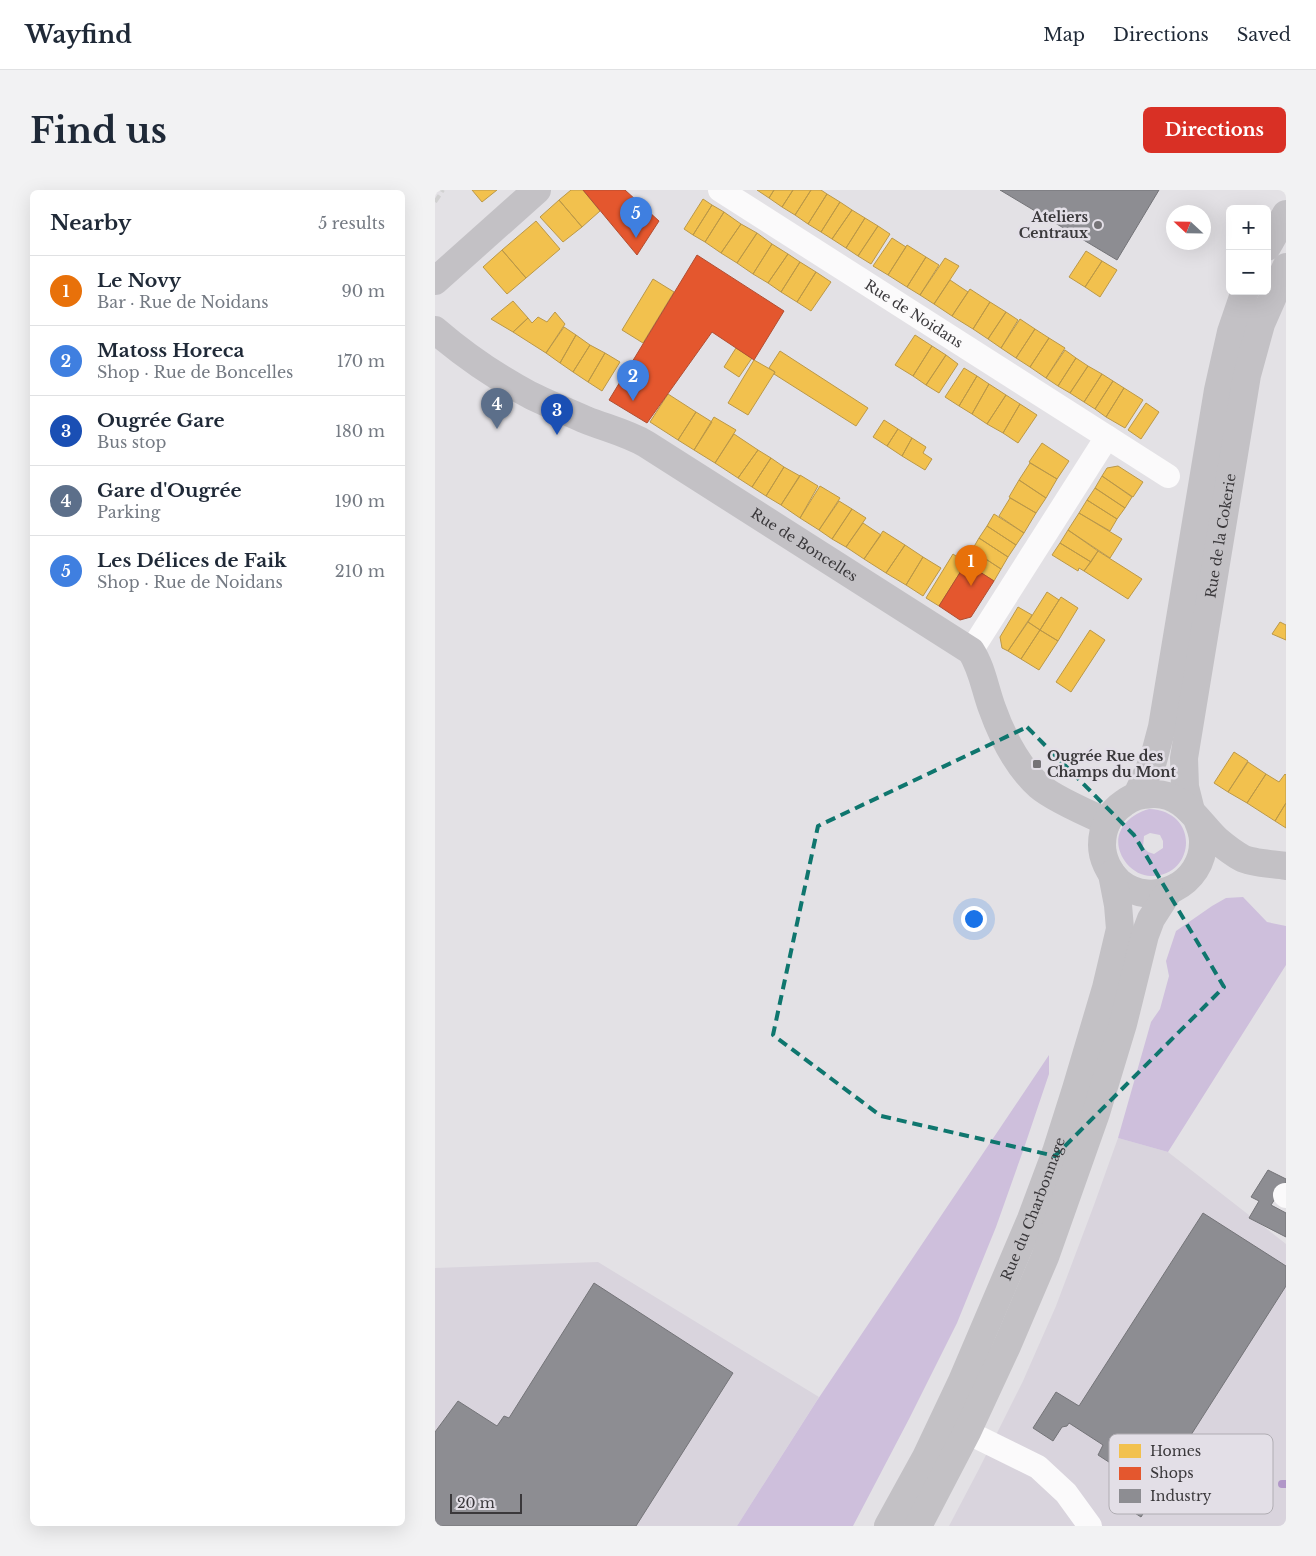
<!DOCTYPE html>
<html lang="en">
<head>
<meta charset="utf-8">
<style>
	:root { --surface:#fff; --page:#f2f2f3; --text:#1f2937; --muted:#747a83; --line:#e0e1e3; --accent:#d93025 }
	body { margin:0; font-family:"Libre Baskerville",serif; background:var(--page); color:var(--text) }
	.controls { position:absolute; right:15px; top:15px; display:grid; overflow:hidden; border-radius:8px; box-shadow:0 5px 20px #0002 }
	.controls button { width:45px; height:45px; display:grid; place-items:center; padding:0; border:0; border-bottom:1px solid var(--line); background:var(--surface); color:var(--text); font:25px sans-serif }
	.compass { position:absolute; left:731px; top:15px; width:45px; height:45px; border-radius:50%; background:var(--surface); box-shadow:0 5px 20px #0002; rotate:292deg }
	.scale { position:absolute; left:15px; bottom:12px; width:72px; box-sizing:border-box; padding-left:5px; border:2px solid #3a383b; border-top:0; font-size:14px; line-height:18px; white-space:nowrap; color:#3a383b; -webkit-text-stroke:4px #e3dfe7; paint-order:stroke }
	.you { position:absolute; left:538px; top:728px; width:18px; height:18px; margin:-12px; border:4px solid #fff; border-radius:50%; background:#1a73e8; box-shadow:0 0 0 8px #1a73e833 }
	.badge { display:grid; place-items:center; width:32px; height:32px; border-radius:50%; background:var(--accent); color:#fff; font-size:16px; font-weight:700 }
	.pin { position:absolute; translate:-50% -41px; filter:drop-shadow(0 1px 2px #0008) }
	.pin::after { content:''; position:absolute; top:26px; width:18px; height:15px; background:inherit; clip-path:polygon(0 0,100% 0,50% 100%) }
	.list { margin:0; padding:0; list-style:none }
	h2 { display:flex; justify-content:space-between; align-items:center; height:65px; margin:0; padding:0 20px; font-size:21px }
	h2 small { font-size:16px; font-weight:400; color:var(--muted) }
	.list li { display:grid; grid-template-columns:32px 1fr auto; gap:15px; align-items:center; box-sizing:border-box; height:70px; padding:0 20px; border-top:1px solid var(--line) }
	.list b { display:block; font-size:19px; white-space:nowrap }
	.list p { margin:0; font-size:16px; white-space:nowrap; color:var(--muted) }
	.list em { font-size:16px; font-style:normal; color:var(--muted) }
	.map { position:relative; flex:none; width:851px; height:1336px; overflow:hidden; border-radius:8px }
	header { display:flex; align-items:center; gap:30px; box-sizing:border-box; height:70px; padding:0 25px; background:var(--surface); border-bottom:1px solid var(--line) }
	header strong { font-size:24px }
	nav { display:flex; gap:28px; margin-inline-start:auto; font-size:18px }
	.intro { display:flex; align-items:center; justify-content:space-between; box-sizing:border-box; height:120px; padding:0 30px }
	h1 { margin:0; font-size:35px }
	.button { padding:12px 22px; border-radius:8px; background:var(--accent); color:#fff; font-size:18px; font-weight:700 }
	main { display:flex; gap:30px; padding:0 30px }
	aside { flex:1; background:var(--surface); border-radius:8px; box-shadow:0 5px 20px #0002 }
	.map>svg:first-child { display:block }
	.built { fill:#d9d4dd }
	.green { fill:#cebfdc; fill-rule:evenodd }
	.homes { fill:#f2c14e; stroke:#bb9848 }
	.shops { fill:#e4572e; stroke:#b14e32 }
	.industry { fill:#8d8d92; stroke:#747478 }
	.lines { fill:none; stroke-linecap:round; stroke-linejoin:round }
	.stream { stroke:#b197c8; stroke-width:8 }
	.minor { stroke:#fbfafb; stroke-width:24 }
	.major { stroke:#c3c1c5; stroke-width:28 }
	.rail { stroke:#d1d1d1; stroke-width:4; stroke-dasharray:8 4; stroke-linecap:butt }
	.marked { fill:none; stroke:#0f766e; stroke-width:4; stroke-dasharray:10 6; stroke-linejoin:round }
	.poi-dot { fill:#757376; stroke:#e3dfe7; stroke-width:2 }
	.labels { text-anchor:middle; stroke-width:5; stroke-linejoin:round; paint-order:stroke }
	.poi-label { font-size:14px; font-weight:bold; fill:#3a383b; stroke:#e3dfe7; text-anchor:end }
	.street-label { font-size:14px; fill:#3a383b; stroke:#e3dfe7 }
	.key { fill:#e3dfe7; stroke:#b0adb3; stroke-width:1 }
	.key-label { font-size:14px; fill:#3a383b }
</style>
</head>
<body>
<header>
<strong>Wayfind</strong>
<nav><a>Map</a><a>Directions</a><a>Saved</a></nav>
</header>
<div class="intro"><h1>Find us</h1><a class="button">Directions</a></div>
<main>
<aside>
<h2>Nearby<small>5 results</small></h2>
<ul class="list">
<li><span class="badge" style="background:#e8710a">1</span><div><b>Le Novy</b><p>Bar · Rue de Noidans</p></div><em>90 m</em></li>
<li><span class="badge" style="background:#3f7fe0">2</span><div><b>Matoss Horeca</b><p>Shop · Rue de Boncelles</p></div><em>170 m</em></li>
<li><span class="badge" style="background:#1a4fb4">3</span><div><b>Ougrée Gare</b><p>Bus stop</p></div><em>180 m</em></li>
<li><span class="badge" style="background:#5c6f8a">4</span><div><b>Gare d'Ougrée</b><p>Parking</p></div><em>190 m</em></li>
<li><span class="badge" style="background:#3f7fe0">5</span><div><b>Les Délices de Faik</b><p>Shop · Rue de Noidans</p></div><em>210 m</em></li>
</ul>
</aside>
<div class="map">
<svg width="851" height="1336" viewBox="0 0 851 1336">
	<rect width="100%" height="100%" fill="#e3e1e5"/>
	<!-- built -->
	<path class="built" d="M683 948 733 962 851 1054V1336H514L544 1279 588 1191 621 1116 659 1015Z
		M163 1072 384 1207 302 1336H0V1078Z"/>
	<!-- green -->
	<path class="green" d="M714 619C766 621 760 687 716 686 707 686 698 681 692 674 673 650 687 627 714 619ZM715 643 725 645 728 651V658L719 664 713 662 708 657 709 646Z
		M808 707 832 732 851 736V775L733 962 683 948 716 832 725 819 734 786 731 771 741 741 777 716 791 708Z
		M614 865V884L589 958 561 1037 522 1133 474 1229 418 1336H302L381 1212Z"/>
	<!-- homes -->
	<path class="homes" d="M37 0H62L47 12Z
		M136 0H148L165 21 147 37 124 10Z
		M322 0H339L334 8Z
		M339 0H358L347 17 334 8Z
		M358 0H376L360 25 347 17Z
		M376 0H386L392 4 373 34 360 25Z
		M392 4 405 12 386 42 373 34Z
		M268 9 277 15 258 45 249 39Z
		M124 10 147 37 128 52 105 27Z
		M405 12 417 20 397 49 386 42Z
		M277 15 289 22 270 52 258 45Z
		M417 20 430 28 411 58 397 49Z
		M289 22 306 34 286 63 270 52Z
		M430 28 443 36 423 66 411 58Z
		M101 31 125 59 91 88 67 60Z
		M306 34 322 43 302 73 286 63Z
		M443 36 455 44 436 74 423 66Z
		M322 43 337 54 318 84 302 73Z
		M457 48 471 57 453 85 438 76Z
		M337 54 353 64 333 93 318 84Z
		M472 55 491 67 472 97 453 85Z
		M67 60 91 88 72 104 48 77Z
		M651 61 667 71 650 97 634 87Z
		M353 64 365 72 346 102 333 93Z
		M491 67 504 75 485 105 472 97Z
		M510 68 524 76 499 114 485 105Z
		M667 71 682 80 665 107 650 97Z
		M365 72 381 82 362 112 346 102Z
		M381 82 396 92 376 121 362 112Z
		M218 89 239 102 208 153 187 140Z
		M515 90 533 102 517 126 499 114Z
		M535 99 555 112 538 139 517 126Z
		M78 111 93 128 78 142 56 129Z
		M555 112 571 122 553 149 538 139Z
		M120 122 130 134 111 163 78 142 93 128 97 133 103 127 112 132Z
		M571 122 583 130 566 158 553 149Z
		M585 129 600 139 581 168 566 158Z
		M129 137 141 145 125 173 111 163Z
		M600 139 614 148 595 177 581 168Z
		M141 145 155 155 138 182 125 173Z
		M480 145 497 156 478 186 460 175Z
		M614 148 630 158 611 188 595 177Z
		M155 155 170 163 153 192 138 182Z
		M497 156 511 165 491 195 478 186Z
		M301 158 317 168 304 187 289 177Z
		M630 160 641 168 623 196 611 188Z
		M345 161 433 218 421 236 339 184 340 182 334 178Z
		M170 163 185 172 167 201 153 192Z
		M511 165 523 174 504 203 491 195Z
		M641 168 653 176 635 203 623 196Z
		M319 170 340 182 313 225 293 213Z
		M653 176 667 184 649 212 635 203Z
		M529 178 542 186 524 216 510 207Z
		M667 184 678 191 660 219 649 212Z
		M542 186 554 194 537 224 524 216Z
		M678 191 689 198 671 227 660 219Z
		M554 194 571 205 552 234 537 224Z
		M689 198 708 210 690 238 671 227Z
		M233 204 261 222 243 250 215 232Z
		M571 205 585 214 568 243 552 234Z
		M711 213 724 222 706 249 693 240Z
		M585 214 602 225 583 253 568 243Z
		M261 222 277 232 259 260 243 250Z
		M279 227 301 240 280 273 259 260Z
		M449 230 463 239 452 256 438 247Z
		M463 239 477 248 467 266 452 256Z
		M299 244 323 260 303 288 280 273Z
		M477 248 491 257 488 263 497 269 490 280 467 266Z
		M607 253 634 271 622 289 594 272Z
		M323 260 336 268 317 297 303 288Z
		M336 268 349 277 331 306 317 297Z
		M595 273 622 289 611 308 584 290Z
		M683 276 708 292 698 307 667 286 672 278Z
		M349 277 365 286 346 315 331 306Z
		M365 285 383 296 365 328 346 315Z
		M667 286 697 307 690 318 660 298Z
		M584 290 611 308 601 323 574 307Z
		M385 296 405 308 384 340 365 328Z
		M660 298 690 318 682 329 652 310Z
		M575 308 601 323 589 343 564 326Z
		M652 310 682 329 675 341 644 323Z
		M404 311 417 319 397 349 384 340Z
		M417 319 431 328 411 357 397 349Z
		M644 323 687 349 675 368 633 340Z
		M559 324 589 343 581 355 552 336Z
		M428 333 446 345 429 369 411 357Z
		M552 336 581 355 573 367 544 348Z
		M633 340 663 361 656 372 625 353Z
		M448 341 470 355 451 383 429 369Z
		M544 348 573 367 566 379 537 360Z
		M625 353 656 372 649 381 644 378 643 381 617 365Z
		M470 355 488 367 471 395 451 383Z
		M537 360 566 379 559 391 529 372Z
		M663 361 707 389 693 409 649 381Z
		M518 364 531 373 504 416 491 408Z
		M488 367 506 378 488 406 471 395Z
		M612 402 624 410 605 440 593 432Z
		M626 407 643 418 623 451 605 440Z
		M583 417 597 425 573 461 567 458 565 447Z
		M593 432 605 440 586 469 573 461Z
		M845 432 851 435V450L837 444Z
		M605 440 623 451 604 480 586 469Z
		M655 440 670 450 636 502 621 492Z
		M799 562 813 571 793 602 779 593Z
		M813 572 831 584 812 613 793 602Z
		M831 584 844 592 850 584 851 585V613L840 631 812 613Z
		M851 613V638L840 631Z"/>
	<!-- shops -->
	<path class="shops" d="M148 0H190L224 31 202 65Z
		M262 65 349 121 319 170 277 142 212 233 174 210Z
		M531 373 559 391 536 427 525 430 504 416Z"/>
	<!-- industry -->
	<path class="industry" d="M565 0H724L682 70Z
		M833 980 851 989V992L836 1015 851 1023V1047L814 1028 824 1011 816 1007Z
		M768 1023 851 1076V1096L726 1292 686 1267 680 1276 663 1265 668 1255 634 1233 632 1236 627 1237 618 1251 598 1238 621 1202 644 1216Z
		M159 1093 298 1183 201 1336H0V1242L23 1211 62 1236 69 1226 74 1228Z
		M711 1287 726 1296 706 1327 692 1318Z"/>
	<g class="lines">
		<!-- stream -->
		<path class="stream" d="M769 1270 795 1278
			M847 1294H851"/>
		<!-- minor -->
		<g class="minor">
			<path id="s1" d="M285 0 672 247 536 461"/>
			<path d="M672 247 733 286"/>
			<path d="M850 1005 851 1006"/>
			<path d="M532 1242 603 1277 631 1303 655 1336"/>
		</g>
		<!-- major -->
		<g class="major">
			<path d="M832 57 851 24"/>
			<path d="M0 91 102 0"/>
			<path id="s2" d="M0 140C29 165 61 187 95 205 113 214 133 222 151 230 171 238 192 243 211 254L536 461C547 478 550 499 557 518 567 546 582 576 604 596 619 609 654 624 672 632"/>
			<path d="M702 605 718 571 727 537 783 200 796 142 810 101"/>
			<path id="s3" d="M756 621 750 597 749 568 812 185 826 134 851 77"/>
			<path d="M762 629C765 636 768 643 768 651 769 694 718 720 684 692 674 683 667 668 667 655 667 638 674 623 689 613 698 606 705 605 717 604 748 602 762 631 782 650 789 656 798 663 807 668 816 673 839 674 851 676"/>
			<path id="s4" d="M453 1336 491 1267 527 1191 596 1029 621 962 641 899 671 798 685 739 683 715 677 684"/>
			<path d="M483 1336 532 1242 572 1156 610 1067 661 923 688 834 710 745 716 729 734 701"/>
		</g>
		<!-- rail -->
		<path class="rail" d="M0 12 8 0"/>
	</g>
	<!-- marked area -->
	<path class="marked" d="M592 537 699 645 789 797 620 966 446 926 338 845 383 636Z"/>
	<!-- markers -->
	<g class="poi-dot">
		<circle cx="663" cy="35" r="5"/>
		<rect x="597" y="569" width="10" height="10" rx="2.5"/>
	</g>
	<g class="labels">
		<!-- poi labels -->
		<g class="poi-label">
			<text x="653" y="32">Ateliers<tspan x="653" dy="16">Centraux</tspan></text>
			<text x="612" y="571" text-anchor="start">Ougrée Rue des<tspan x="612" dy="16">Champs du Mont</tspan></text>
		</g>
		<!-- street labels -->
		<g class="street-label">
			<text dy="5" stroke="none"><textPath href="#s1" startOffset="230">Rue de Noidans</textPath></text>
			<text dy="5" stroke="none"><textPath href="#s3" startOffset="279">Rue de la Cokerie</textPath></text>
			<text dy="5" stroke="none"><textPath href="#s2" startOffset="429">Rue de Boncelles</textPath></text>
			<text dy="5" stroke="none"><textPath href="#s4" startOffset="349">Rue du Charbonnage</textPath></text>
		</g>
	</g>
	<!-- legend -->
	<rect x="674" y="1244" width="164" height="80" rx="8" class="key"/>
	<rect x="684" y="1254" width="22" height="14" fill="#f2c14e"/>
	<rect x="684" y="1277" width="22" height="13" fill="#e4572e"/>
	<rect x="684" y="1299" width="22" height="14" fill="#8d8d92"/>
	<g class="key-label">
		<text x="715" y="1266">Homes</text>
		<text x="715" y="1288">Shops</text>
		<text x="715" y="1311">Industry</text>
	</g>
</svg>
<div class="controls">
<button>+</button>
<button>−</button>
</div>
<svg class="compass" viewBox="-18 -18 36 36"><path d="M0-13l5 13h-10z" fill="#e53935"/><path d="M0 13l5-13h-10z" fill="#747a83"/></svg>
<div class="scale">20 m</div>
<div class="you"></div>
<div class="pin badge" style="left:536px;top:396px;background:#e8710a">1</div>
<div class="pin badge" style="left:198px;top:211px;background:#3f7fe0">2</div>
<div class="pin badge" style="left:122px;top:245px;background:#1a4fb4">3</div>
<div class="pin badge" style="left:62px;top:239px;background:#5c6f8a">4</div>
<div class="pin badge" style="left:201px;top:48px;background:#3f7fe0">5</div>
</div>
</main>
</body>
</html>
